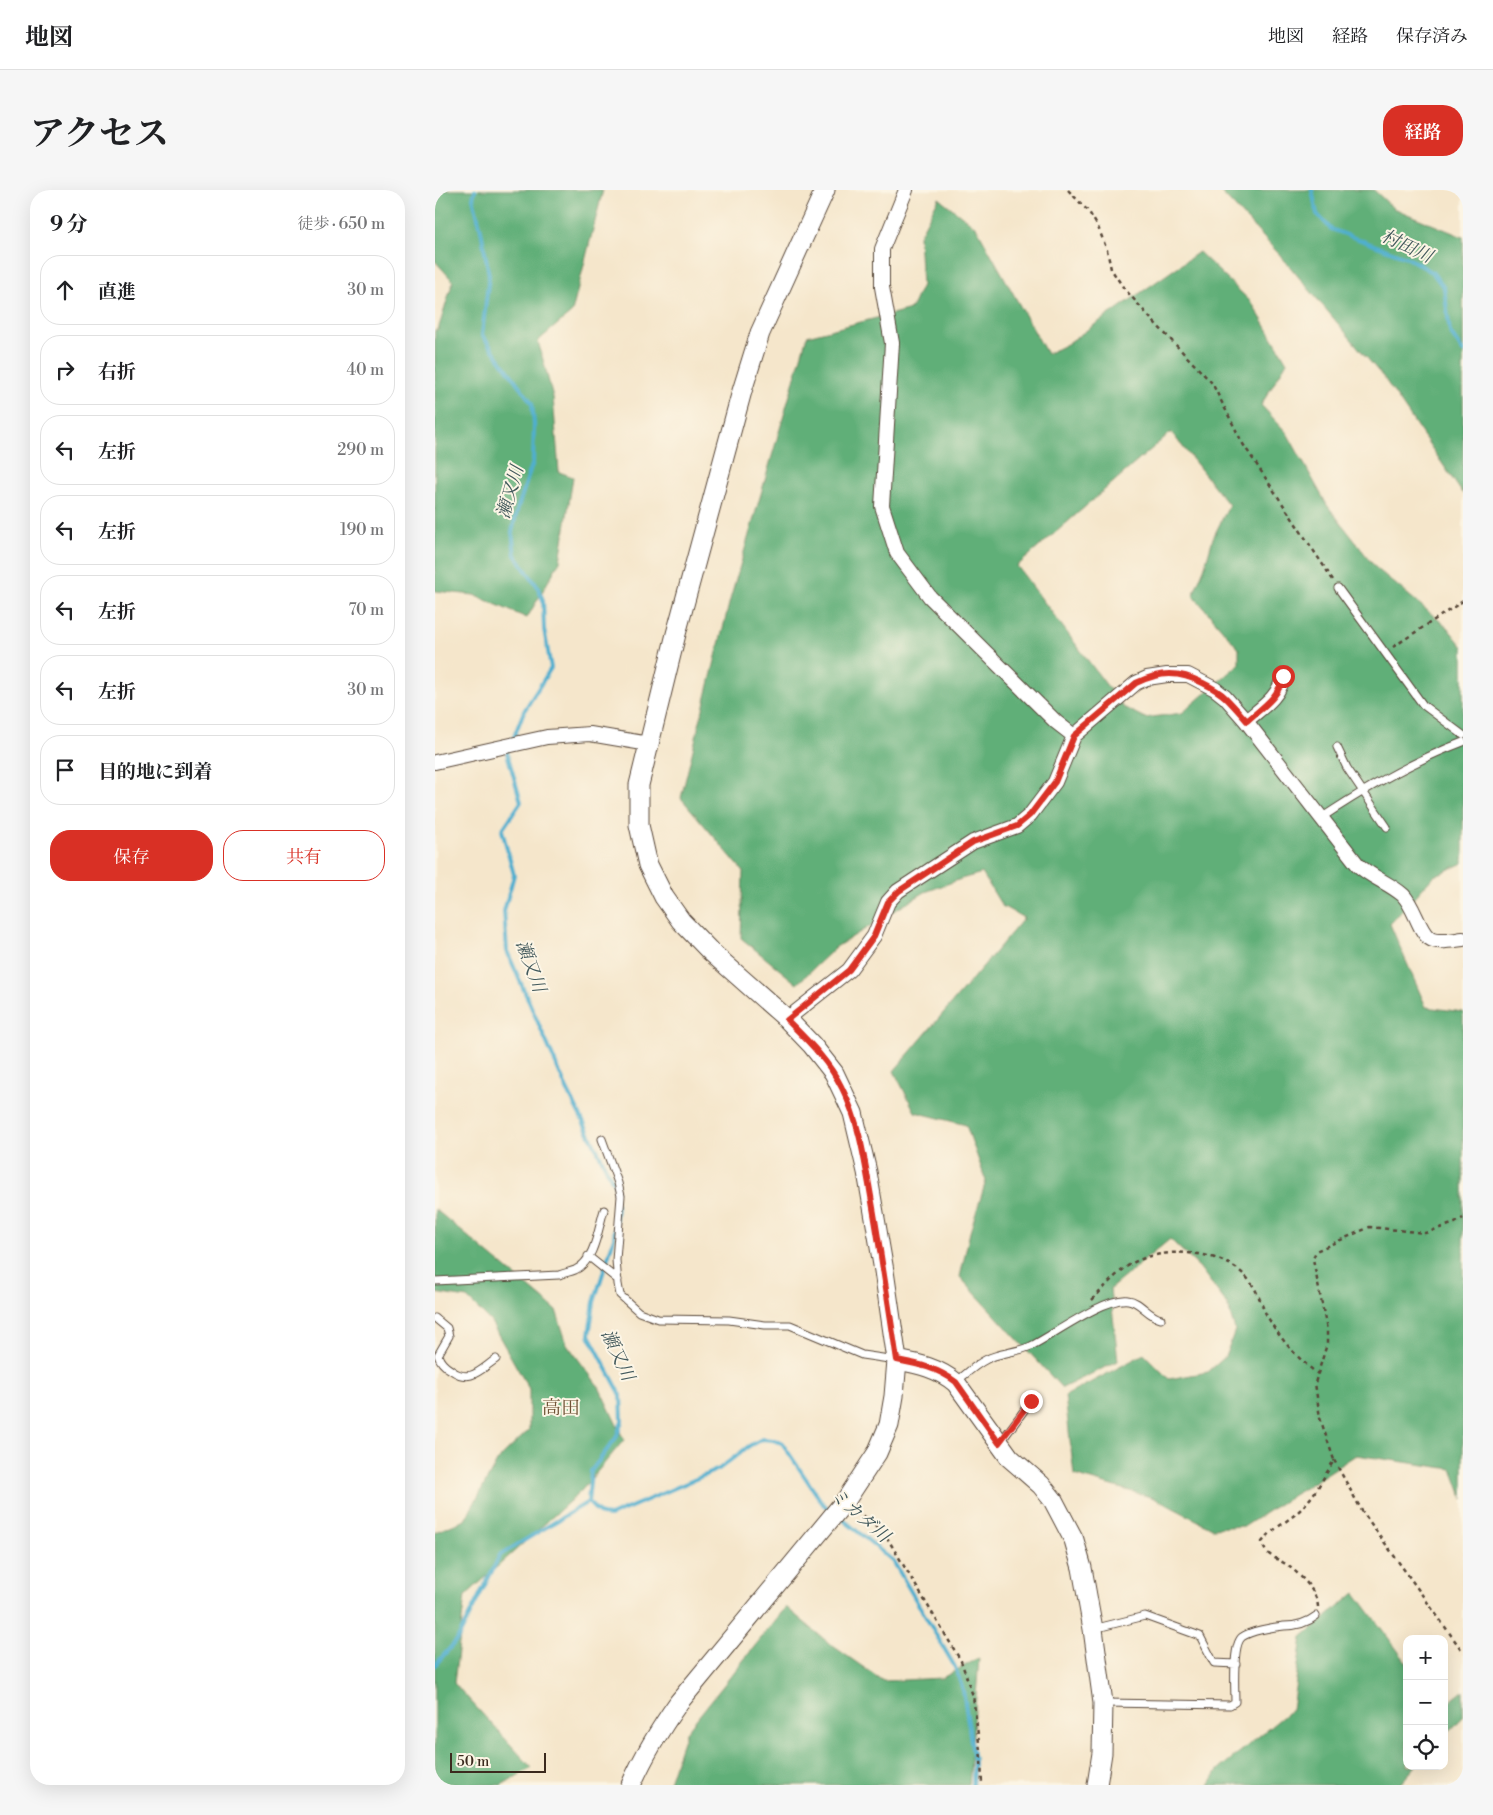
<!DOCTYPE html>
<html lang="ja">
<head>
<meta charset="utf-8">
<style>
	:root { --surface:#fff; --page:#f6f6f6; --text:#202124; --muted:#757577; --line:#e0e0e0; --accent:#d93025 }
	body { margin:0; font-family:"Libre Bodoni","Noto Serif JP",serif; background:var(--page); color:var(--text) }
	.controls { position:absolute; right:15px; bottom:15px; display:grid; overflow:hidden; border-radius:10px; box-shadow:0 5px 20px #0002 }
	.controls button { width:45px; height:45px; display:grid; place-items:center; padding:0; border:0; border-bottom:1px solid var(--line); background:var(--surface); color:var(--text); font:25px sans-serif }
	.scale { position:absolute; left:15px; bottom:12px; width:96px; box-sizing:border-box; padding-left:5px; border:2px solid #3b2a1e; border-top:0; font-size:14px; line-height:18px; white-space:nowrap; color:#3b2a1e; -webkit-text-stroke:4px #fcf5e5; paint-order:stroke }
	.stop { position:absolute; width:15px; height:15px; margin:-11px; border:4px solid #d93025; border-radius:50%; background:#fff }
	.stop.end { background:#d93025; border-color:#fff; box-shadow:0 1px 5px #0008 }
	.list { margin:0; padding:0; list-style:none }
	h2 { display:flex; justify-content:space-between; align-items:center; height:65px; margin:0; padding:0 20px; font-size:21px }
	h2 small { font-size:16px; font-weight:400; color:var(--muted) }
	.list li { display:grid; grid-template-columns:32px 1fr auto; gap:15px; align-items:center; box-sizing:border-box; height:70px; margin:0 10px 10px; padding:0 10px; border:1px solid var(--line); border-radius:20px }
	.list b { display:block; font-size:19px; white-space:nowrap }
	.list em { font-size:16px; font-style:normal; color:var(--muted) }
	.actions { display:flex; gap:10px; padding:15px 20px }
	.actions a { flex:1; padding:11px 0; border:1px solid var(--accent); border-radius:20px; text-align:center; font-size:18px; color:var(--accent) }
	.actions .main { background:var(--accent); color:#fff }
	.icon { flex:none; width:28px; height:28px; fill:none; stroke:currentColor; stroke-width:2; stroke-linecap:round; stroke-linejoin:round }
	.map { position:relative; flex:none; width:1028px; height:1595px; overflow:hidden; border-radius:20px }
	header { display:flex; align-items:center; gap:30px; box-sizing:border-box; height:70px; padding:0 25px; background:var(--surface); border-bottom:1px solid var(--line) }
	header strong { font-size:24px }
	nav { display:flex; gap:28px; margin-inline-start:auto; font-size:18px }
	.intro { display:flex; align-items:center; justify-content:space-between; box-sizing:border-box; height:120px; padding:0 30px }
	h1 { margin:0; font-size:35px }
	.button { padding:12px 22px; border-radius:20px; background:var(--accent); color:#fff; font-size:18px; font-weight:700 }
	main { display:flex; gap:30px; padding:0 30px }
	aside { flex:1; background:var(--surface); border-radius:20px; box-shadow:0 5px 20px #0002 }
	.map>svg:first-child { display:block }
	.forest { fill:#61af78; stroke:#4e6c4b; fill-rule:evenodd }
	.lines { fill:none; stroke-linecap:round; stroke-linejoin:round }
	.stream { stroke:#50afcf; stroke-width:4 }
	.lane-casing { stroke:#574638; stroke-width:9 }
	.street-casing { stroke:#574638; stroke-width:16 }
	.secondary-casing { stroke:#574638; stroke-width:21 }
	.path { stroke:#574638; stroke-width:2.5; stroke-dasharray:4 4; stroke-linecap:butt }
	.lane { stroke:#fff; stroke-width:7 }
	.street { stroke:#fff; stroke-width:14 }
	.secondary { stroke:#fff; stroke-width:19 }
	.route { stroke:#d93025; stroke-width:6 }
	.labels { text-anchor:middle; stroke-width:4; stroke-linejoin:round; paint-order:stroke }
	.water-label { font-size:18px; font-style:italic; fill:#42595c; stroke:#fcf5e5 }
	.quarter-label { font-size:19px; fill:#715336; stroke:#fcf5e5 }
</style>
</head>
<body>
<header>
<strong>地図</strong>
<nav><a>地図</a><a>経路</a><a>保存済み</a></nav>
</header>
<div class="intro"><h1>アクセス</h1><a class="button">経路</a></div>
<main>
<aside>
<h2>9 分<small>徒歩 · 650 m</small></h2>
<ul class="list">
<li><svg class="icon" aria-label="ahead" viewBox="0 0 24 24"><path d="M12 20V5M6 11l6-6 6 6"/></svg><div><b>直進</b></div><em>30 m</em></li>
<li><svg class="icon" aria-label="right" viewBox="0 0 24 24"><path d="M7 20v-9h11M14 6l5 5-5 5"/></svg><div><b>右折</b></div><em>40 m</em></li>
<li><svg class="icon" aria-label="left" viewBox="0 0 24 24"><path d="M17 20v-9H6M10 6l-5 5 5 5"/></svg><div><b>左折</b></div><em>290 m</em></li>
<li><svg class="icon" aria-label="left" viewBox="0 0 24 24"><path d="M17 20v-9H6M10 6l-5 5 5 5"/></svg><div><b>左折</b></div><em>190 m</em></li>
<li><svg class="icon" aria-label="left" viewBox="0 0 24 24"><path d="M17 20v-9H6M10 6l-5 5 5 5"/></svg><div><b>左折</b></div><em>70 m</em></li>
<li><svg class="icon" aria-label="left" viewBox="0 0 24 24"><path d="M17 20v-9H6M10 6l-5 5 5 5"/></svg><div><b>左折</b></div><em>30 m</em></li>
<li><svg class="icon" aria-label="arrive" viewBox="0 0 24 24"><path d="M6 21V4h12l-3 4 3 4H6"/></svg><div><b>目的地に到着</b></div></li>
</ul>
<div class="actions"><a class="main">保存</a><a>共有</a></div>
</aside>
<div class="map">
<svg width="1028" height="1595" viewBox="0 0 1028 1595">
	<rect width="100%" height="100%" fill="#fcf5e5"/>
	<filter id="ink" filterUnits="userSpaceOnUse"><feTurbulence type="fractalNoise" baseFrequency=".02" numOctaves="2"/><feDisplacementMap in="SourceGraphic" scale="10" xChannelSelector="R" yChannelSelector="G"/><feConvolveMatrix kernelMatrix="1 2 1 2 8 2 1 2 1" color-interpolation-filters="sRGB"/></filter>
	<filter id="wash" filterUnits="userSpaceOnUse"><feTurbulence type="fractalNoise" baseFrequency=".0096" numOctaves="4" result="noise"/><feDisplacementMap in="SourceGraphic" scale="20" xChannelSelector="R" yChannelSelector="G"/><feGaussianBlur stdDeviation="1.12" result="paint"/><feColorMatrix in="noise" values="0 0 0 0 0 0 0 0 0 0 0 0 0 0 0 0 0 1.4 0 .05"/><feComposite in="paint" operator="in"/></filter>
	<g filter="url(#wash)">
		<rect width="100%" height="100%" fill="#f5e6cb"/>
		<!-- forest -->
		<path class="forest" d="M0 0H168L137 122 103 151 118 207 124 282 138 287 125 371 92 428 39 405 0 401V140H3L18 91 0 71Z
			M784 0H939L958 18 1028 47V304L949 188 845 65Z
			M504 8 541 37 612 164 632 154 764 62 817 113 852 172 826 215 852 243 892 315 940 377 1012 437 1028 457V673L999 686 955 734 991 817 1028 822V1309L1017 1279 921 1265 810 1336 777 1338 719 1308 639 1285 630 1206 709 1164 734 1189 773 1182 790 1167 800 1140 792 1114 765 1078 735 1049 675 1099 683 1171 627 1198 525 1087 535 1042 551 991 531 935 480 922 459 881 589 728 567 716 547 683 526 689 490 702 401 757 362 794 306 748 308 681 246 608 295 410 372 146 476 119 487 95 484 46ZM736 242 794 315 778 348 770 376 758 405 804 459V474L747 523 710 528 688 517 582 376Z
			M0 1019 121 1120 132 1154 164 1197 189 1250 146 1301 30 1406 19 1493 97 1578 66 1595 0 1594V1342L30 1330 63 1270 94 1240V1199L56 1132 32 1108 0 1103Z
			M920 1403 972 1473V1576H981L964 1595H774L783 1580 857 1519 867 1447Z
			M351 1417 395 1454 448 1491 507 1488 544 1468 534 1595H233L251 1542Z
			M1028 1501V1527L1009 1547V1516Z"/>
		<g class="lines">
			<!-- stream -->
			<path class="stream" d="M40 0 38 8 46 40 54 85 47 145 97 213 99 234 98 272 83 317 77 342 80 365 102 396 108 410 109 439 116 478 89 521 77 552
				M877 0 882 24 896 39 971 67 997 82 1009 98 1015 142 1028 162
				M73 560 72 563 86 612 67 640 79 685 69 721 72 761 130 895 182 1000
				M153 1312 156 1281 181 1248 187 1231 186 1205 154 1145 159 1112 179 1048 182 1014
				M153 1312 166 1325 175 1326 284 1279 314 1256 327 1249 338 1250 347 1253 388 1314 395 1320
				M405 1327 458 1371 520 1477 528 1500 539 1571 538 1595
				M0 1475 22 1450 65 1365 153 1312"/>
		</g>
	</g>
	<g filter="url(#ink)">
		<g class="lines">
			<!-- lane casing -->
			<g class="lane-casing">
				<path id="lane" d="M903 398 988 515 1028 545
					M902 557 912 578 952 637
					M886 628C931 598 978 571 1028 552
					M167 949 183 993 186 1006 181 1070 183 1094 185 1105 204 1122 223 1129 294 1130 330 1135H355L427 1165 461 1170
					M153 1066 183 1090
					M0 1091 124 1085C129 1083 135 1082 140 1080 160 1071 163 1039 169 1020
					M0 1128 12 1138 14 1146 3 1165C5 1172 9 1176 16 1180 35 1194 45 1180 61 1169
					M521 1192C531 1184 540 1175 552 1169 563 1163 583 1162 596 1156 618 1145 670 1107 693 1110 705 1111 713 1126 726 1129
					M565 1253 596 1211
					M658 1439 710 1426 765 1446 779 1473 801 1474
					M670 1513 795 1515 800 1512C800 1499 797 1455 807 1447 815 1441 838 1437 849 1436 861 1436 871 1434 881 1426"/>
			</g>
			<!-- street casing -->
			<g class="street-casing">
				<path id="street" d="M471 0 447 59V97L457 153 447 316 462 363 495 407 621 532 639 546
					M811 531C826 518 845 507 848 486
					M0 572 112 547 155 544 214 554
					M352 829 414 780 439 746 453 712 463 701 538 652 582 636 595 625 620 592 639 546 701 493 712 488 732 485H753L780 499 790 507 811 531 923 675C936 687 954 693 968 705 979 716 984 741 994 748 1002 754 1018 750 1028 749"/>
			</g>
			<!-- secondary casing -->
			<g class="secondary-casing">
				<path id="secondary" d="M462 1170C484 1174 503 1178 521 1193L575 1268 606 1295 618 1310 639 1350 647 1378 658 1439 668 1513 667 1563 662 1595
					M196 1595C209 1565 225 1539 244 1512L411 1310 442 1263 454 1235 459 1206 462 1170 449 1081 432 982 418 923 399 883 377 855 352 829 275 761 246 731 229 707 213 675 204 635V595L241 444 307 201 325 143 390 0"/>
			</g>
			<!-- path -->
			<path class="path" d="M633 0 654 22 663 37 672 60 676 79 688 97 717 130 777 193 808 254 898 390
				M958 457 1028 411
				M657 1110C671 1096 686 1077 704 1070 738 1056 794 1061 816 1093 823 1102 826 1114 831 1124 844 1148 862 1168 883 1184
				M899 1270 927 1321 1028 1462
				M422 1320 451 1346 526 1471 538 1506 546 1568 547 1595
				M883 1417C882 1400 863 1382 849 1373 839 1367 830 1365 827 1352 838 1338 854 1331 866 1319 880 1305 889 1287 899 1270L885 1228 880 1193 892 1154V1140L878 1069 881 1061 935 1037 990 1043 1020 1033 1028 1028"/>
			<!-- lane -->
			<use href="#lane" class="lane"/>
			<!-- street -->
			<use href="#street" class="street"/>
			<!-- secondary -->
			<use href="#secondary" class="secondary"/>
		</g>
	</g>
	<g class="lines" filter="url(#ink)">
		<!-- route -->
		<path class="route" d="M596 1211 564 1253 521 1192C503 1178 483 1174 462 1170 454 1117 446 1064 437 1012 430 973 425 933 407 898 394 871 372 850 352 830L414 780 439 746 453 712 464 701 538 652 582 636 595 625 620 592 639 546 701 493C726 481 744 481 768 493 776 497 784 501 791 508 798 515 805 523 812 531 826 518 845 507 848 486"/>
	</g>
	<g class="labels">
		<!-- water labels -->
		<g class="water-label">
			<text transform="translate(972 56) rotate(25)" y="6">村田川</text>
			<text transform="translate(75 302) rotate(-74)" y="6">瀬又川</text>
			<text transform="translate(96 776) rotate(70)" y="6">瀬又川</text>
			<text transform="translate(183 1165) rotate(65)" y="6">瀬又川</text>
			<text transform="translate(425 1325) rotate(41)" y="6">ミカダ川</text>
		</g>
		<!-- quarter labels -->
		<g class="quarter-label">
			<text x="126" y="1224">高田</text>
		</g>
	</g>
</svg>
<div class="controls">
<button>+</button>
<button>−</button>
<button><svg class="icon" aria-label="locate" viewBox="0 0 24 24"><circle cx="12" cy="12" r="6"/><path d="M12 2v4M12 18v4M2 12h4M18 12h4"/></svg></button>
</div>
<div class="scale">50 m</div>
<div class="stop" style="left:848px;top:486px"></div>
<div class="stop end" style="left:596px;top:1211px"></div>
</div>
</main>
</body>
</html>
